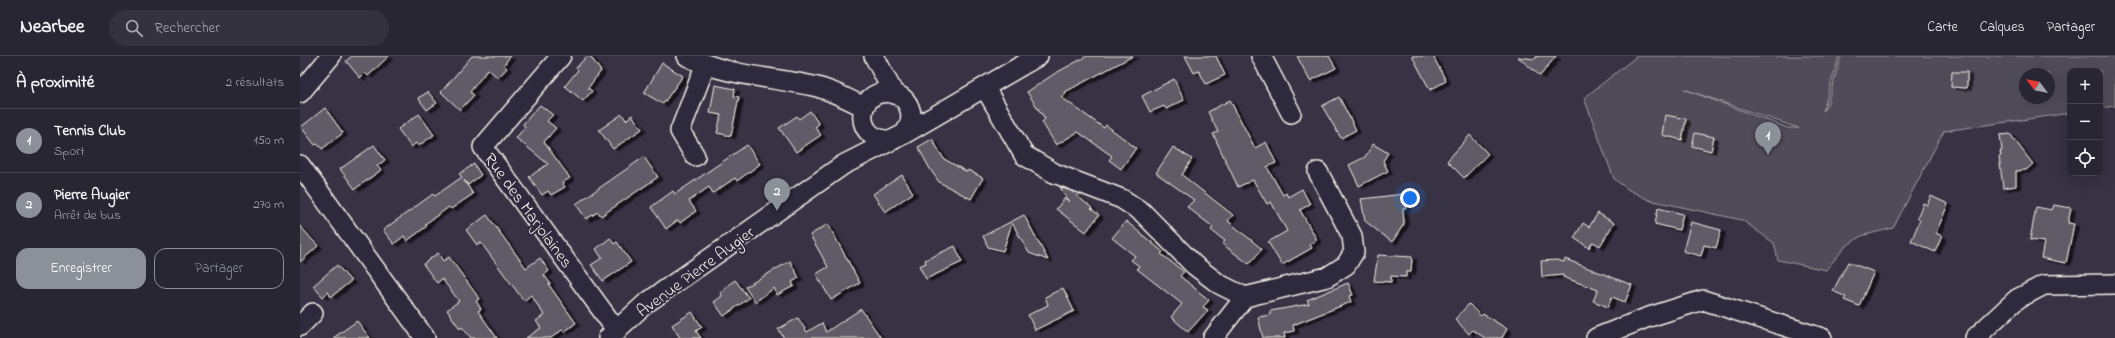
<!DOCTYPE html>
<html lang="fr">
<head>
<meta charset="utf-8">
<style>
	:root { --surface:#292633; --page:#35323f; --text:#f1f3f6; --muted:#a5a5ac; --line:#45434e; --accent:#8c9099 }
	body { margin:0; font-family:"Indie Flower",sans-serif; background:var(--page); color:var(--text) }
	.controls { position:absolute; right:12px; top:12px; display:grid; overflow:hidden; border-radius:8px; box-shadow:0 4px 16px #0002 }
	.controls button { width:36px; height:36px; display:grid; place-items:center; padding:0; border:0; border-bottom:1px solid var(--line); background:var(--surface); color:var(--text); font:20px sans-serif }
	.compass { position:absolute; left:1719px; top:12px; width:36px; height:36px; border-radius:50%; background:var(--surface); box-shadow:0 4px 16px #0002; rotate:302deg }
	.you { position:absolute; left:1110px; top:142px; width:14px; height:14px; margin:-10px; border:3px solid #fff; border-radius:50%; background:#1a73e8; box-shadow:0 0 0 6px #1a73e833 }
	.badge { display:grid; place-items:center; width:26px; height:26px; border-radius:50%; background:var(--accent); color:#fff; font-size:13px; font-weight:700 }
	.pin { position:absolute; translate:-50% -33px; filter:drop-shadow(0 1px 2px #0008) }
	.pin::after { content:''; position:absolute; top:21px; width:14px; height:12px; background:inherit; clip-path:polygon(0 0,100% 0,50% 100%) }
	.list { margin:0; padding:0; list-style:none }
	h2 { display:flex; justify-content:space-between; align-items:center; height:52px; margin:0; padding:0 16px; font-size:17px }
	h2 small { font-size:13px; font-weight:400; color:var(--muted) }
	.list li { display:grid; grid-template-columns:26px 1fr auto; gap:12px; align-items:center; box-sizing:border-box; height:64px; padding:0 16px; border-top:1px solid var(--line) }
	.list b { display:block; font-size:15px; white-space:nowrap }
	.list p { margin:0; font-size:13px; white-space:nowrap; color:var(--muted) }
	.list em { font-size:13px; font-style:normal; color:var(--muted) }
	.actions { display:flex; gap:8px; padding:12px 16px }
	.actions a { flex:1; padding:9px 0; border:1px solid var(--accent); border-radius:12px; text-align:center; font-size:14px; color:var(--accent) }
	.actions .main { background:var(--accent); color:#fff }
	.icon { flex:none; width:22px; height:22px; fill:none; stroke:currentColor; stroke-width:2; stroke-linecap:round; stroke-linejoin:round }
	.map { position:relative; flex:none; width:1815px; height:282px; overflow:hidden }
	header { display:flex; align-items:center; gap:24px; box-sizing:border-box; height:56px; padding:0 20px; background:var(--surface); border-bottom:1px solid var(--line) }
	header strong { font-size:19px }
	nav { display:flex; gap:22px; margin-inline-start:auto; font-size:14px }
	.search { width:280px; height:36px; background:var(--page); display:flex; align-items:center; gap:10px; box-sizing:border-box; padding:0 14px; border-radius:22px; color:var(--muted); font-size:15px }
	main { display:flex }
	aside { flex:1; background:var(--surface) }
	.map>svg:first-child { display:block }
	.green { fill:#504b59; stroke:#a29ea0; fill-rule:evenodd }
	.building { fill:#5f5c67; stroke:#f4f1e8; filter:url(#shadow) }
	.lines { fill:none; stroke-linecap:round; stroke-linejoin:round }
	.minor-casing { stroke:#f4f1e8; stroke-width:22 }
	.minor { stroke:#2f2a3d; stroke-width:19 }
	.labels { text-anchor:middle; stroke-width:4; stroke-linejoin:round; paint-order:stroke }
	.street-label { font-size:17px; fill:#f4f1e8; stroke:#2f2a3d }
</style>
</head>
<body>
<header>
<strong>Nearbee</strong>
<div class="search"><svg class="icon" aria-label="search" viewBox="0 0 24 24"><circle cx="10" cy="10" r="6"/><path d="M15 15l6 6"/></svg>Rechercher</div>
<nav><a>Carte</a><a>Calques</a><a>Partager</a></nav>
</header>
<main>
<aside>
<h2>À proximité<small>2 résultats</small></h2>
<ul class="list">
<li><span class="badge">1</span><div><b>Tennis Club</b><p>Sport</p></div><em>150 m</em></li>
<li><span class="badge">2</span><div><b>Pierre Augier</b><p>Arrêt de bus</p></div><em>270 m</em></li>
</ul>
<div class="actions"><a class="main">Enregistrer</a><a>Partager</a></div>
</aside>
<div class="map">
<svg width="1815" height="282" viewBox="0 0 1815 282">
	<defs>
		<filter id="shadow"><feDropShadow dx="4.5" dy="2.5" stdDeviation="0" flood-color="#0009"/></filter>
	</defs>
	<rect width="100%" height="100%" fill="#373244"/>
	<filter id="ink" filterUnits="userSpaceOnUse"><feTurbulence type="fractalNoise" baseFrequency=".025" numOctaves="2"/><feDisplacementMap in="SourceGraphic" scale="8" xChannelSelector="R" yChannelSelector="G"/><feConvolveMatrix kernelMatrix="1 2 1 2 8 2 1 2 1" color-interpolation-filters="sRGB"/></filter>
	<g filter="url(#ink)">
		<!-- green -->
		<path class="green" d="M1337 0H1539L1523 55 1527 49 1541 0H1815V50L1800 52V15H1770V57L1644 75 1593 172 1561 180 1545 191 1526 214 1478 204 1474 187 1442 164 1349 144 1329 134 1314 123 1284 42ZM1725 18H1749V42H1725ZM1384 33 1498 72H1499H1488Z"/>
		<!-- building -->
		<path class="building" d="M52 0H89L68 20 65 17 60 22 46 5Z
			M172 0H210L204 9 207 12 198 22 188 13 170 36 174 39 160 54 141 36Z
			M287 0H290L301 15 288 32 292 35 283 45 265 30 278 14 276 12Z
			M787 0H833L765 36 766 37 761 41 804 72 806 69 836 92 821 113 809 104 812 100 778 76 756 89 742 66 745 63 727 36 754 18Z
			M885 0H916L925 19 906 28 899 15 894 17Z
			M997 0H1029L1036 12 1010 25Z
			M1112 0H1133L1146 25 1130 34Z
			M1237 0H1256L1240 20 1218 1 1235 3Z
			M362 7 383 20 363 48 344 37Z
			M1652 16H1667V32L1651 31Z
			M874 23 884 44 866 53 864 50 850 56 842 40Z
			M415 29 435 33 434 40 439 41 431 80 417 77 421 59 410 57Z
			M128 36 137 47 127 54 118 42Z
			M1039 41 1056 74 1041 82 1022 50Z
			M930 44 955 92 966 86 976 107 967 111 983 139 986 137 988 141 1002 133 1010 148 1000 154 1017 184 1010 189 1012 192 982 209 968 186 987 175 971 146 967 148 953 124 938 131 913 78 918 76 908 56Z
			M240 49 253 59 247 65 256 72 244 86 270 122 262 127 265 131 251 139 248 135 242 139 229 121 248 108 216 82 225 71 223 68Z
			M25 52 43 77 22 93 17 88 15 89 1 71Z
			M510 55 519 68 515 71 521 79 496 96 479 72 497 60 499 63Z
			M119 58 134 79 118 90 116 87 111 91 98 73Z
			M322 58 326 64 332 59 342 73 313 93 299 74Z
			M1365 59 1386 63 1382 84 1362 79Z
			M1395 77 1414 81 1411 95 1392 90Z
			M1710 78 1733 108 1726 114 1716 115V130L1703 132 1699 100H1701L1700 95H1702L1700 79Z
			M1170 79 1188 98 1164 122 1147 105Z
			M632 83 644 103 667 116 668 114 683 122 671 143 639 126 630 113 618 91Z
			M1073 88 1088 97 1083 105 1088 115 1059 130 1049 109 1065 101Z
			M74 89 85 104 77 110 81 114 55 133 40 113Z
			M447 89 460 108 437 125 435 122 413 137 409 131 389 145 396 155 380 167 378 164 366 173 351 151 373 135 375 138Z
			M873 91 892 103 882 119 933 159 928 165 962 193 949 208 922 188 925 185 911 174 913 171 887 151 894 144 856 117Z
			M344 101 358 121 301 160 298 156 286 163 276 148Z
			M174 108 181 119 168 129 164 124 173 138 151 153 149 151 125 168 127 170 107 185 104 180 94 188 83 174 133 138 135 140 162 121 159 118Z
			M602 119 613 137 585 156 573 138Z
			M760 131 771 135 792 152 791 153 799 159 786 176 756 153 765 142 769 146Z
			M1104 138 1106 152 1103 153 1104 168 1092 186 1065 165 1061 143Z
			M1631 140 1648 148 1636 177 1642 180 1635 196 1611 185 1620 164 1617 162 1623 147 1627 149Z
			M1754 149 1771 152 1768 167 1774 168 1766 207 1741 202 1744 186 1730 184 1736 151 1752 154Z
			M1358 152 1383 158 1379 174 1355 168Z
			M1298 157 1314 167 1300 190 1293 186 1289 192 1274 182 1283 167 1289 171Z
			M187 159 226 212 240 202 249 215 244 219 250 227 249 229 276 267 264 276 262 274 251 282H226L241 272 236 265 244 259 231 239 224 245 181 187 177 189 166 174Z
			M724 159 748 204 729 197 712 167 703 195 688 191 683 180Z
			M826 165 863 196 861 198 884 216 880 220 909 244 903 251 908 254 888 276 871 261 882 248 837 213 839 210 831 204 835 200 812 182Z
			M1391 166 1421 174 1416 192 1404 189 1401 200 1383 195Z
			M528 168 560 227 531 244 516 218 528 211 510 179Z
			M0 170 18 190 0 206Z
			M310 182 314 188 317 186 331 206 303 225 291 209 302 202 296 193Z
			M655 190 662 206 626 223 619 210 626 207 625 204Z
			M138 197 143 205 149 201 176 238 179 243 176 245 181 253 178 255 197 282H171L162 271 160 273 147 254 159 245 142 223 137 227 123 208Z
			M1078 199 1112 201 1111 216H1106V221L1091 220V226L1074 225Z
			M1265 203 1332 229 1325 246 1312 241 1308 251 1293 245 1298 234 1263 221V219L1242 221 1241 205 1257 204 1264 206Z
			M490 205 499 222 492 226 494 230 477 239 474 232 455 246 445 231Z
			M1548 206 1574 216 1559 250 1544 244 1546 241 1533 235Z
			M37 209 51 225 31 241 28 236 23 241 13 230Z
			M435 224 449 242 424 260 414 246 422 240 420 237 425 234 424 232Z
			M1048 227 1053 239 1049 240 1051 246 993 269 994 275 984 277 985 282H963L958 261 970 259V255L1009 248 1007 244Z
			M763 232 774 255 735 274 728 259 748 249 745 241Z
			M1169 248 1181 260 1183 258 1207 273 1202 282H1185L1173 274 1169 278 1155 263Z
			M561 253 581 282H484L478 273 498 262 507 276 522 267 526 276Z
			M392 256 402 271 396 275 401 282H380L372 269Z
			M57 265 70 282H33Z"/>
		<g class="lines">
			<!-- minor casing -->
			<g class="minor-casing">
				<path id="minor" d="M261 0 183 91 317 275
					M387 0C425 20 472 21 513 30 531 34 548 43 564 51
					M574 0 594 38
					M961 0 991 57
					M685 32 724 99 754 117 822 143 842 156 894 209 919 228 945 241 1027 221 1046 209 1054 196 1052 180 1018 116
					M0 37 31 0
					M593 84C551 88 555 31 591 37 599 38 605 43 608 49 614 60 610 70 604 78
					M395 100 380 75 405 10
					M0 109 125 282
					M0 270 13 257
					M308 282 345 248 543 109 604 78 738 0
					M913 282 945 241
					M1296 282 1346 262 1403 244 1522 282
					M1675 282 1717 243 1744 229 1815 228"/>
			</g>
			<!-- minor -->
			<use href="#minor" class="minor"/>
		</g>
	</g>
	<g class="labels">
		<!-- street labels -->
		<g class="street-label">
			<text transform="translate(229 154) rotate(54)" y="6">Rue des Marjolaines</text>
			<text transform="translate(395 215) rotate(-36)" y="6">Avenue Pierre Augier</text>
		</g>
	</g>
</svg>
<div class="controls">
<button>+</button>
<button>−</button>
<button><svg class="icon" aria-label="locate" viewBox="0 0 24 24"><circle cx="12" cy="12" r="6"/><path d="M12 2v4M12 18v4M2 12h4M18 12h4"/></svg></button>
</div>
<svg class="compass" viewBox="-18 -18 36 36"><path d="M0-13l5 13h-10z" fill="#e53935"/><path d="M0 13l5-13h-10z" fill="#a5a5ac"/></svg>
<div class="you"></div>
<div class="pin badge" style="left:1468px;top:99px">1</div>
<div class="pin badge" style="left:477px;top:155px">2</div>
</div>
</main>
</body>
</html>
